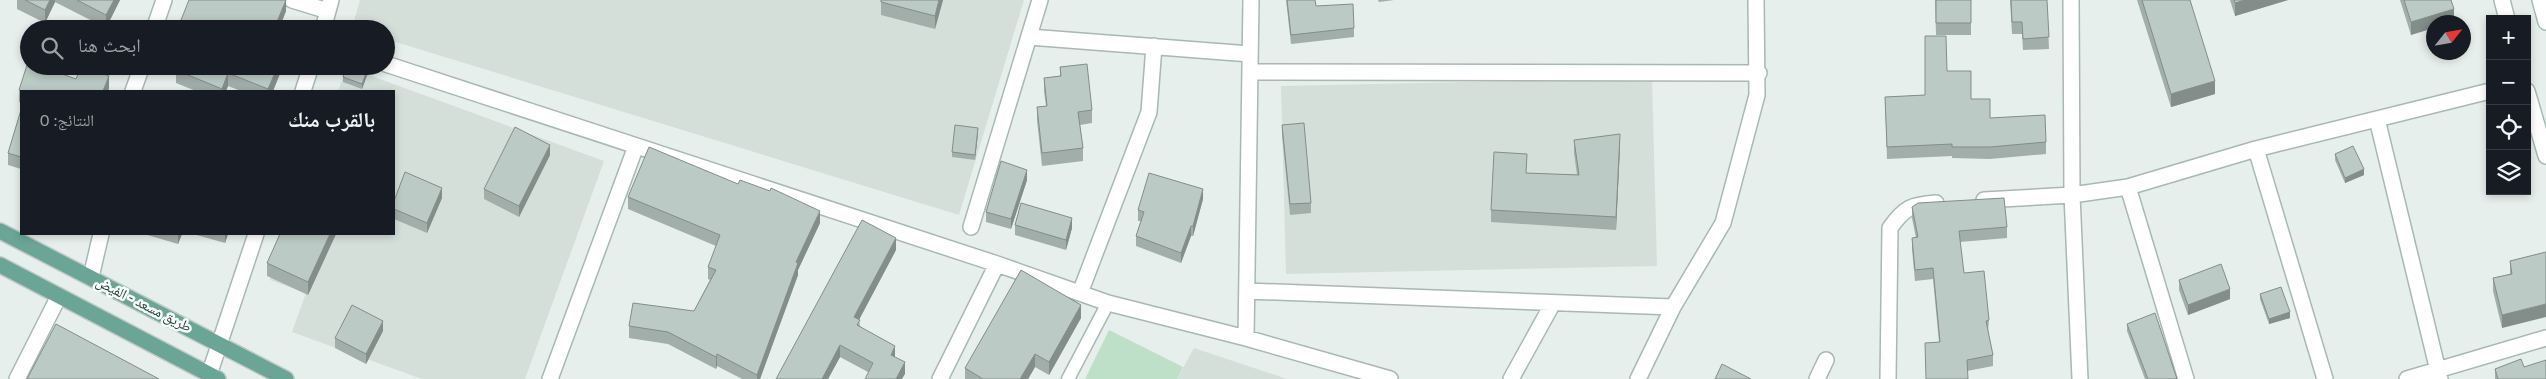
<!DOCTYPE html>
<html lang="ar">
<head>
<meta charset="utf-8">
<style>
	:root { --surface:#171b24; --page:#20242c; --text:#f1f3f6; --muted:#9ea1a6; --line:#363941 }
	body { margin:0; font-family:Lato,"Noto Naskh Arabic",sans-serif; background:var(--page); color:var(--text); direction:rtl }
	.controls { position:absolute; right:15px; top:15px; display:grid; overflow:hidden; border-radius:0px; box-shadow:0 2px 8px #0003 }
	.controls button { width:45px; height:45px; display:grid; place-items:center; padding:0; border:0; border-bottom:1px solid var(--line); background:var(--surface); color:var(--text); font:25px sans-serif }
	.compass { position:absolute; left:2426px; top:15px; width:45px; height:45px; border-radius:50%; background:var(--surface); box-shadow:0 2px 8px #0003; rotate:59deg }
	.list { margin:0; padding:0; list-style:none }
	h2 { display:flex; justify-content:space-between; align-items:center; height:65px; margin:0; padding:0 20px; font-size:21px }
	h2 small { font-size:16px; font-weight:400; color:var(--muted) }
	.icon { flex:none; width:28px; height:28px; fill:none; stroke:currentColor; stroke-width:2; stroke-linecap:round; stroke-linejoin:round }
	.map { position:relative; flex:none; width:2546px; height:379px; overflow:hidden; direction:ltr }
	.search { position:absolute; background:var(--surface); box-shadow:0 2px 8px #0003; left:20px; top:20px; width:375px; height:55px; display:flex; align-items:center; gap:12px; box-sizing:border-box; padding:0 18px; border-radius:28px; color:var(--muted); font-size:19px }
	.panel { position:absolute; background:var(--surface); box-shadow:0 2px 8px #0003; left:20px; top:90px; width:375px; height:145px; border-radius:0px; direction:rtl }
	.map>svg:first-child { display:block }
	.built { fill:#d4dfda }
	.green { fill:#bfe0c8 }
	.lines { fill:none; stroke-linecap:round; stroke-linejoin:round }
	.service-casing { stroke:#a8b8b2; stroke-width:15 }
	.minor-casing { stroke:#a8b8b2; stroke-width:18 }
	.secondary-casing { stroke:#a4bbb3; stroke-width:18 }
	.primary-casing { stroke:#c2cac8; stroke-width:18 }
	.service { stroke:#fff; stroke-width:12 }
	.minor { stroke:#fff; stroke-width:15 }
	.secondary { stroke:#fff; stroke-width:15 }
	.primary { stroke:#6aa596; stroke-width:15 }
	.wall { fill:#a1aea9 }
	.shaded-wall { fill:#838d89 }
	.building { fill:#bbcac4; stroke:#838d89 }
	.labels { text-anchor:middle; stroke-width:5; stroke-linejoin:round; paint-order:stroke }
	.street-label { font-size:14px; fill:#24423a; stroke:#f7fbf9 }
</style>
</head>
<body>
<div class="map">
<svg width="2546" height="379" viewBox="0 0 2546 379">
	<rect width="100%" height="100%" fill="#e6efeb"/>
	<!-- built -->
	<path class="built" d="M360 0H1024L959 215 386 39V29L352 28Z
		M347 67 604 161 525 379H422L292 332 306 293 270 280 287 234H394V91H338Z
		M1652 78 1657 266 1286 274 1281 86Z
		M1194 348 1287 379H1177Z"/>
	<!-- green -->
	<path class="green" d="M1109 330 1183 367 1177 379H1085Z"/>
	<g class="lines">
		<!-- service casing -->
		<g class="service-casing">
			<path id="service" d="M1068 379 1108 303"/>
		</g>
		<!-- minor casing -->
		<g class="minor-casing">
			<path id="minor" d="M292 0 328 11
				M2071 0 2072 195 2080 379
				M154 29 164 0
				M323 29 331 0
				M1029 37 1250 54
				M386 64 997 264 1108 303 1246 338 1390 379
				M1250 72 1759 73
				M133 91 142 66
				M303 91 311 66
				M2377 119 2440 379
				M2256 149 2490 91
				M2128 187 2186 379
				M1984 200 2072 195 2128 187 2256 149 2325 379
				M971 227 1040 0
				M91 277 101 234
				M1247 291 1673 307 1723 223 1757 95 1756 0
				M1080 293 1149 112 1154 46
				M1246 338 1251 0
				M209 375 256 234
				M17 379 59 296
				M550 379 636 146
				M940 379 997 264
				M1511 379 1553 303
				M1638 379 1673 307
				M1817 379 1826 360
				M1888 379 1890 228C1905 207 1911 205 1936 203
				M2407 379 2546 338"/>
		</g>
		<!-- secondary casing -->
		<g class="secondary-casing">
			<path id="secondary" d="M2502 0 2507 19
				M2540 0 2546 22
				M2527 91 2546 156"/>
		</g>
		<!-- primary casing -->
		<g class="primary-casing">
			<path id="primary" d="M0 231 286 379
				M0 265 218 379"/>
		</g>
		<!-- service -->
		<use href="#service" class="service"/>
		<!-- minor -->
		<use href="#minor" class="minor"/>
		<!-- secondary -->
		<use href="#secondary" class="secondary"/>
		<!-- primary -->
		<use href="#primary" class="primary"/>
	</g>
	<!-- wall -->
	<path class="wall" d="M17 0H120L106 28 55 2 45 23 17 9Z
		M286 0V11L279 29H181V20Z
		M881 0H943L935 29 881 15Z
		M1286 0H1315L1316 6 1354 28V37L1291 44Z
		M1378 0H1394L1379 2Z
		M1935 0H1972H1971V35H1936Z
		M2010 0H2047L2049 49 2023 50 2022 34H2012Z
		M2137 0H2190L2215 94 2171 107Z
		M2230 0H2288L2235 16Z
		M2400 0H2451L2454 22H2434L2411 35Z
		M177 66H283L273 91H241L228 86 226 91H196L176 83V70Z
		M369 66V70L362 89 343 82V77Z
		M1060 67 1092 110V123L1080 125 1083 148V161L1042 166 1037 120V107L1046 106 1044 91V78L1060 76Z
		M1947 71 1971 99 1990 118 2046 142V154L1990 159 1952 158V156L1887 159 1885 97 1925 95Z
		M76 79 109 88 108 91H21V103L19 102V90Z
		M21 110V169L8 165V153Z
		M1282 125 1311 203V213L1290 215 1282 135Z
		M978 133 975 160 952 157V152Z
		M1574 140 1620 146 1616 230 1491 222V210L1527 173 1577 175 1574 153Z
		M2335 154 2364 175 2345 183 2335 160Z
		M550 155 519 217 484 199V189Z
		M1027 180 1011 229 986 222V212Z
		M628 197 820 223 798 270V275L760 379H742L717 366 716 369 668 344 629 338V326L694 311 710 280 708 279V267L716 246 628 209Z
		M442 198 427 233 394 219V201Z
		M1203 199 1193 236H1191L1181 263 1136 246V236L1141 221H1138V210Z
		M1912 207 2007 227V238L1960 242 1964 273 1989 320 1988 331 1993 355V366L1967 371 1939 342 1933 279 1915 281 1912 249V238H1916L1912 218Z
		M1015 225 1072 228 1066 250 1015 235Z
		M144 234H182L178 244Z
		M193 234H228L225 243Z
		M336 234 308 295 267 276V263Z
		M896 250 859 320 860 326 895 357 905 374 868 372 840 357 828 379H776Z
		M2546 252 2502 328 2493 291V278L2510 274V261Z
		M2179 280 2230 299 2188 315 2179 290Z
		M2260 294 2290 318 2269 324 2260 299Z
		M1081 318 1049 375 1035 367 1028 379H965V368Z
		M2127 324 2177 379H2145L2127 331Z
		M383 331 366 364 335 348V338Z
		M2524 367 2546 379H2495V369Z"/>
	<!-- shaded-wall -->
	<path class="shaded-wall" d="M50 0H55V2L45 23V10Z
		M114 0H120L106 28V15Z
		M286 0V11L279 29H274Z
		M939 0H943L935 29V16Z
		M2245 0H2288L2235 16V3Z
		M2454 9V22H2434V28L2411 35V22Z
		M278 66H283L273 91H268V89Z
		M369 66V70L362 89V84Z
		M228 73V86L226 91H222V89Z
		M109 76V88L108 91H103Z
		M2215 81V94L2171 107V94Z
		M978 128V133L975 160V155Z
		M1620 134V146L1616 230V217Z
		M550 145V155L519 217V206Z
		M2364 169V175L2345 183V178Z
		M1027 170V180L1011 229V219Z
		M442 188V198L427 233V223Z
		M1203 189V199L1193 236V226Z
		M820 211V223L798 270V275L760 379H757V375L796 262Z
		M1072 218V228L1066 250V240Z
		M1191 226V236L1181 263V253Z
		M178 234H182L178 244Z
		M225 234H228L225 243Z
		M330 234H336L308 295V282Z
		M896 238V250L854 329V317Z
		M2230 289V299L2188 315V305Z
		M2546 304V317L2502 328V315Z
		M1081 305V318L1049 375V362Z
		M2290 312V318L2269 324V319Z
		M383 321V331L366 364V354Z
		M840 345V357L828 379H822Z
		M895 346V358L891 355Z
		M717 354V366L716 369V357Z
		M1035 354V367L1028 379H1020Z
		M905 362V374L902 379H896Z"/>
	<!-- building -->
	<path class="building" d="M25 0H50L45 10Z
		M77 0H114L106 15Z
		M189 0H286L274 29H192L193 25 181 20Z
		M881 0H939L935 16 881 2Z
		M1287 0H1315L1316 6 1353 4 1354 28 1291 35Z
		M1936 0H1971V23H1936Z
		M2011 0H2047L2049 37 2023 39 2022 22H2012Z
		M2142 0H2190L2215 81 2171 94Z
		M2234 0H2245L2235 3Z
		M2404 0H2451L2454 9 2411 22Z
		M1925 36H1946L1947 71H1971V99H1990V118L2045 115 2046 142 1990 147H1952V144L1887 147 1885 97 1925 95Z
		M28 62 29 66H40L76 79 81 66H84L109 76 103 91H23L19 90Z
		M1087 64 1092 110 1078 112 1083 148 1042 153 1037 107 1047 106 1044 78 1061 76 1060 67Z
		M177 66H278L268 89 228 73 222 89 176 70Z
		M347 66H369L362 84 343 77Z
		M21 110V157L8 153Z
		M1304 123 1311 203 1290 204 1282 125Z
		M955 125 978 128 975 155 952 152Z
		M515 127 550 145 519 206 484 189Z
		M1620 134 1616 217 1491 210 1494 152 1527 154 1526 173 1579 175 1574 140Z
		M2353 146 2364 169 2345 178 2335 154Z
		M649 147 738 184 740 180 770 191 771 188 820 211 796 262 798 263 757 375 717 354 716 357 668 332 629 326 633 303 694 311 716 270 708 267 720 235 628 197Z
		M1001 161 1027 170 1011 219 986 212Z
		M405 172 442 188 427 223 394 209V201Z
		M1149 173 1203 189 1193 226H1191L1181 253 1136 236 1144 212 1138 210Z
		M2004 198 2007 227 1959 231 1964 273 1984 271 1989 320 1986 321 1993 355 1967 360 1968 379H1926L1925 343 1940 342 1933 268 1915 270 1912 238 1918 237 1912 207 1918 203Z
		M1021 203 1072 218 1066 240 1015 225Z
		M862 220 896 238 854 317 860 320 857 325 895 346 891 355 905 362 896 379H865L873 363 840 345 822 379H776Z
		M280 234H330L308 282 267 263Z
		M2546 252V304L2502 315 2493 278 2512 274 2510 261Z
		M2221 264 2230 289 2188 305 2179 280Z
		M1021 270 1081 305 1049 362 1035 354 1020 379H983L965 368Z
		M2281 287 2290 312 2269 319 2260 294Z
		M352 305 383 321 366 354 335 338Z
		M2155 313 2177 379H2148L2127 324Z
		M56 324 159 379H27Z
		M2521 359 2524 367 2546 360V379H2498L2495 369Z
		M1722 364 1751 379H1715Z"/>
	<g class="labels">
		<!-- street labels -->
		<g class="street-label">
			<text transform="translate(144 304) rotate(27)" y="5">طريق مسعد - الفيض</text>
		</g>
	</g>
</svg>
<div class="controls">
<button>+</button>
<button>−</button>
<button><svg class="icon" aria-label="locate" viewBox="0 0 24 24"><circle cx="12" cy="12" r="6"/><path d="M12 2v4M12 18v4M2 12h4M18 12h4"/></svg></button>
<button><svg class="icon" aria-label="layers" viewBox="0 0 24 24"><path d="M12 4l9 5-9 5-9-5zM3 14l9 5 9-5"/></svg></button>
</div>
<svg class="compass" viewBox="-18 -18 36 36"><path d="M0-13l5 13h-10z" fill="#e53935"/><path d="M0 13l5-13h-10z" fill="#9ea1a6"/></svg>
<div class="search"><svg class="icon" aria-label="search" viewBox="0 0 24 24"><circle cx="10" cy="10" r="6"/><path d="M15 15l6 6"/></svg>ابحث هنا</div>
<section class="panel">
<h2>بالقرب منك<small>النتائج: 0</small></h2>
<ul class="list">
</ul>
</section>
</div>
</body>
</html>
